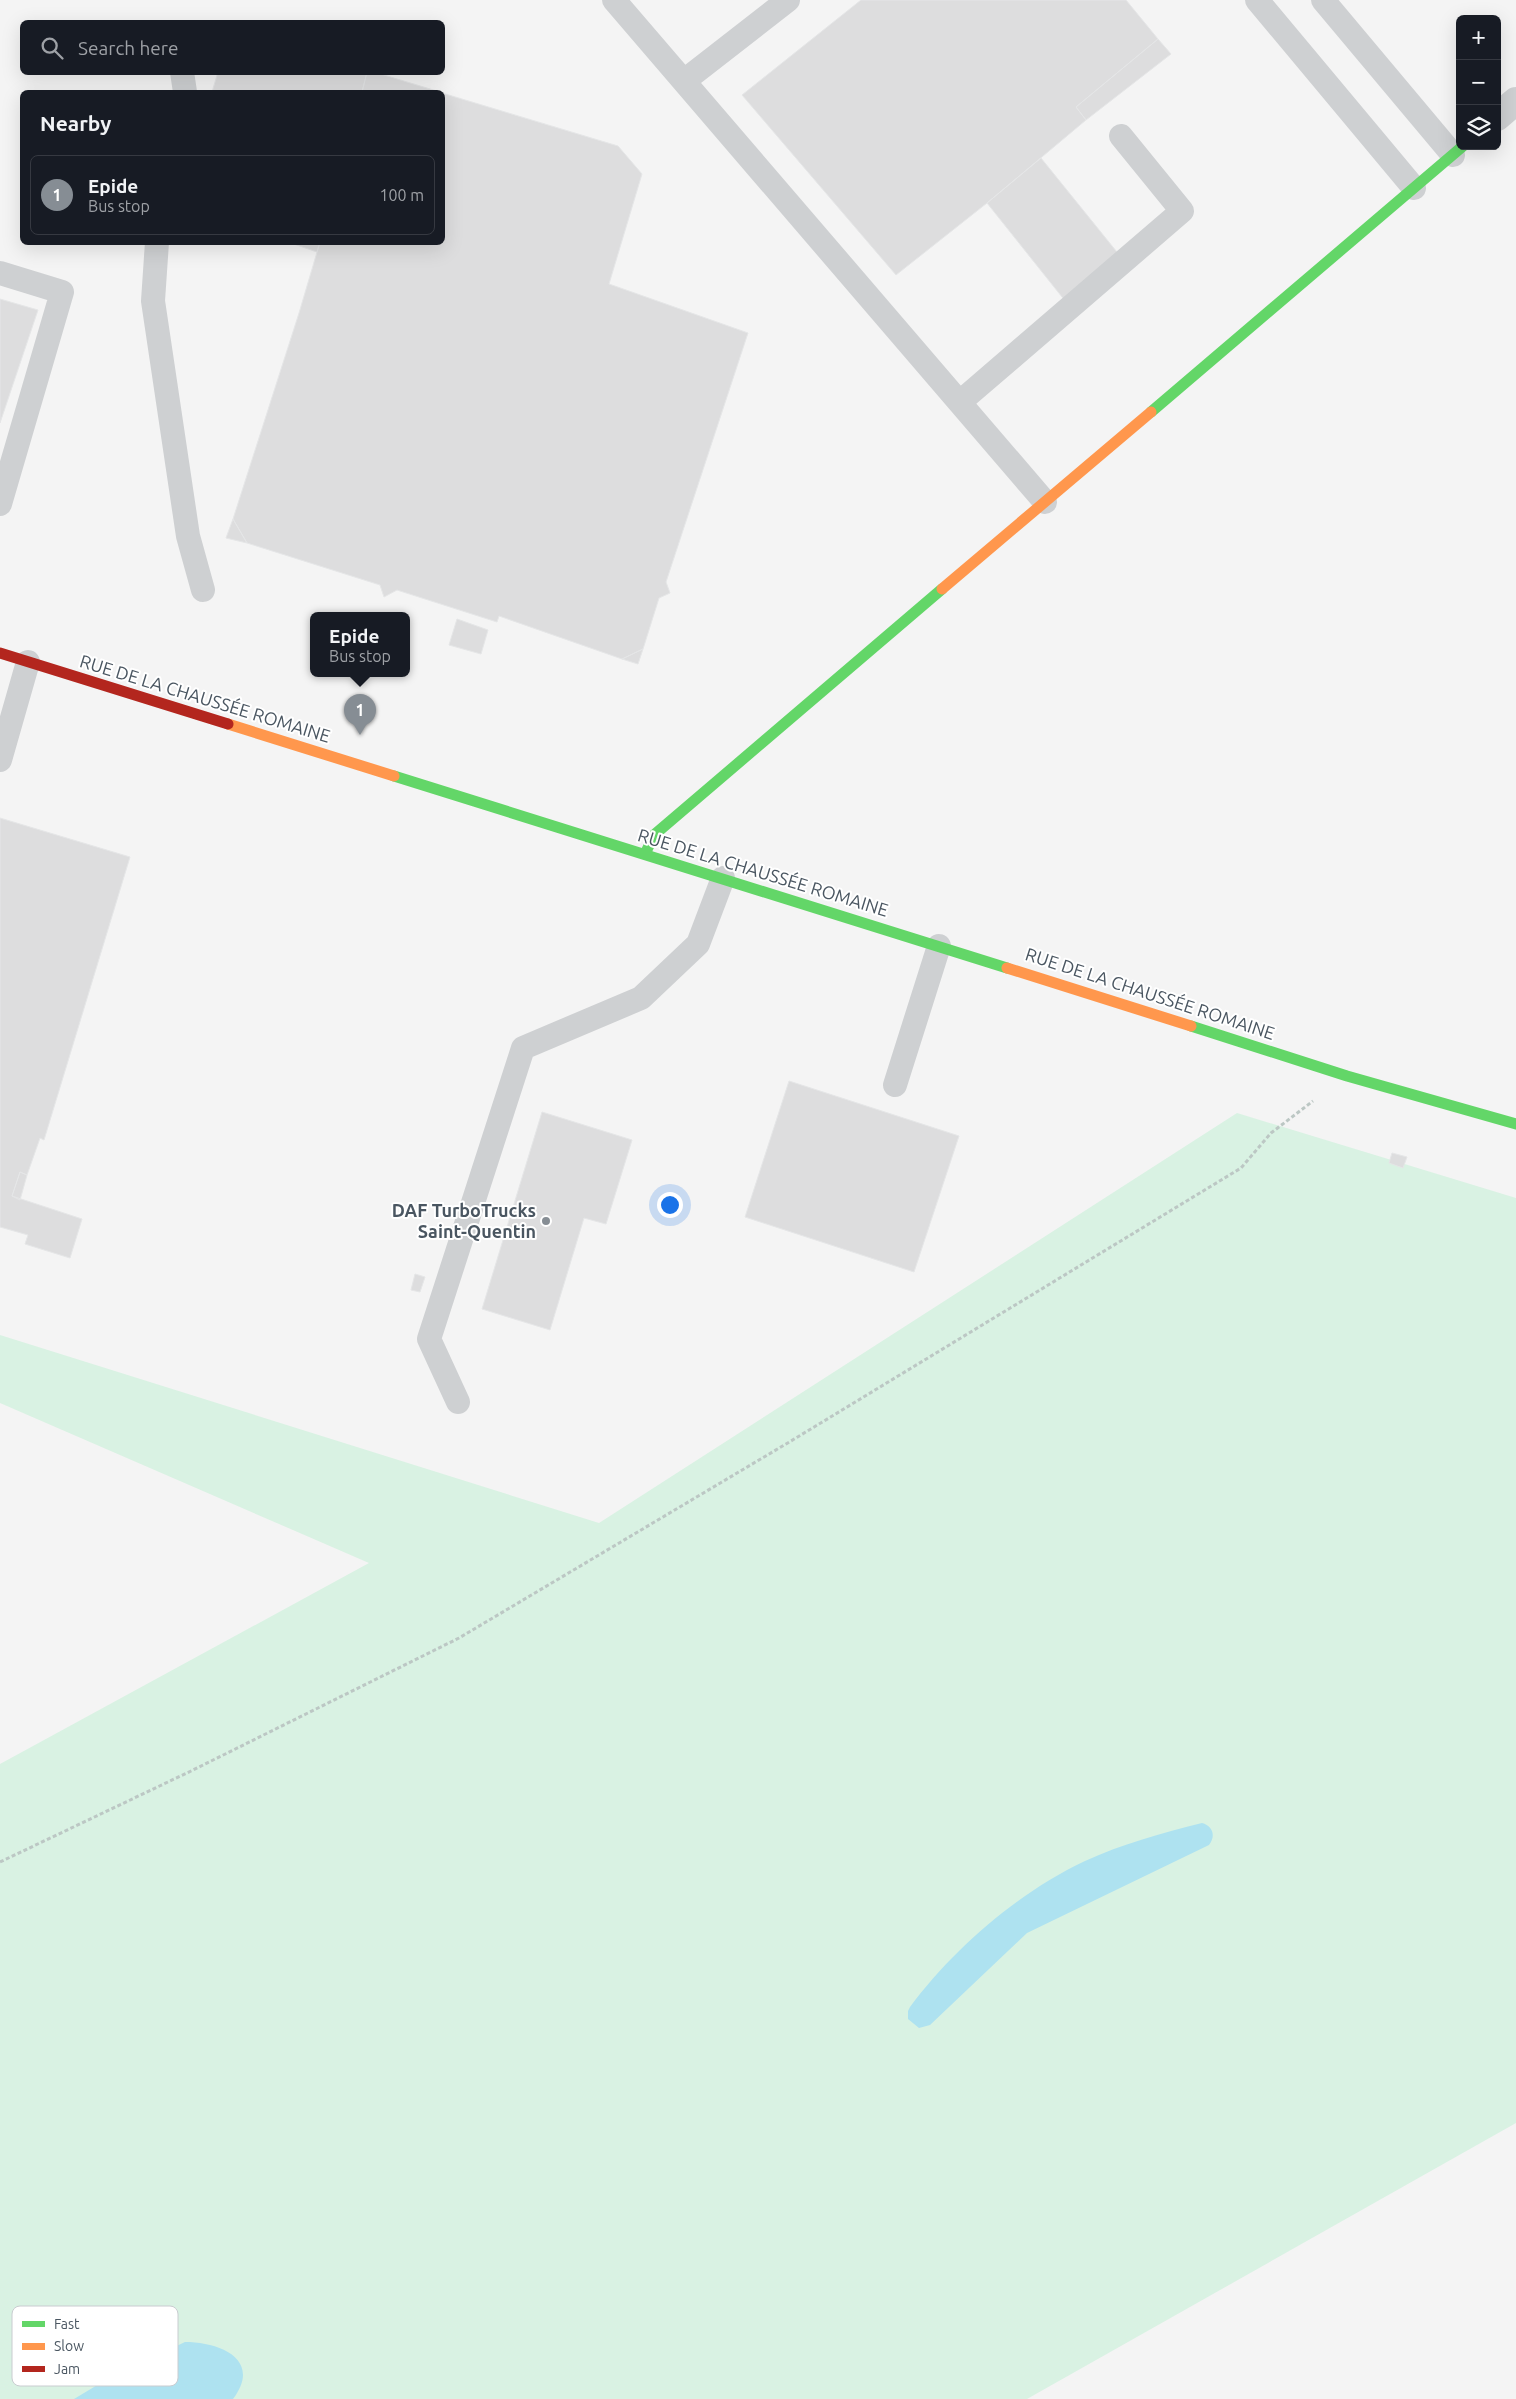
<!DOCTYPE html>
<html lang="en">
<head>
<meta charset="utf-8">
<style>
	:root { --surface:#171b24; --page:#20242c; --text:#f1f3f6; --muted:#9ea1a6; --line:#363941; --accent:#868d94 }
	body { margin:0; font-family:Ubuntu,sans-serif; background:var(--page); color:var(--text) }
	.controls { position:absolute; right:15px; top:15px; display:grid; overflow:hidden; border-radius:8px; box-shadow:0 5px 20px #0002 }
	.controls button { width:45px; height:45px; display:grid; place-items:center; padding:0; border:0; border-bottom:1px solid var(--line); background:var(--surface); color:var(--text); font:25px sans-serif }
	.you { position:absolute; left:669px; top:1204px; width:18px; height:18px; margin:-12px; border:4px solid #fff; border-radius:50%; background:#1a73e8; box-shadow:0 0 0 8px #1a73e833 }
	.badge { display:grid; place-items:center; width:32px; height:32px; border-radius:50%; background:var(--accent); color:#fff; font-size:16px; font-weight:700 }
	.pin { position:absolute; translate:-50% -41px; filter:drop-shadow(0 1px 2px #0008) }
	.pin::after { content:''; position:absolute; top:26px; width:18px; height:15px; background:inherit; clip-path:polygon(0 0,100% 0,50% 100%) }
	.popup { position:absolute; left:310px; top:612px; width:100px; height:65px; box-sizing:border-box; display:grid; place-content:center; border-radius:8px; background:var(--surface); filter:drop-shadow(0 1px 4px #0005); font-size:16px; white-space:nowrap; color:var(--muted) }
	.popup b { font-size:19px; color:var(--text) }
	.popup::after { content:''; position:absolute; left:50%; top:100%; margin-left:-10px; border:10px solid transparent; border-top-color:var(--surface) }
	.list { margin:0; padding:0; list-style:none }
	h2 { display:flex; justify-content:space-between; align-items:center; height:65px; margin:0; padding:0 20px; font-size:21px }
	h2 small { font-size:16px; font-weight:400; color:var(--muted) }
	.list li { display:grid; grid-template-columns:32px 1fr auto; gap:15px; align-items:center; box-sizing:border-box; height:80px; margin:0 10px 10px; padding:0 10px; border:1px solid var(--line); border-radius:8px }
	.list b { display:block; font-size:19px; white-space:nowrap }
	.list p { margin:0; font-size:16px; white-space:nowrap; color:var(--muted) }
	.list em { font-size:16px; font-style:normal; color:var(--muted) }
	.icon { flex:none; width:28px; height:28px; fill:none; stroke:currentColor; stroke-width:2; stroke-linecap:round; stroke-linejoin:round }
	.map { position:relative; flex:none; width:1516px; height:2399px; overflow:hidden }
	.search { position:absolute; background:var(--surface); box-shadow:0 5px 20px #0002; left:20px; top:20px; width:425px; height:55px; display:flex; align-items:center; gap:12px; box-sizing:border-box; padding:0 18px; border-radius:8px; color:var(--muted); font-size:19px }
	.panel { position:absolute; background:var(--surface); box-shadow:0 5px 20px #0002; left:20px; top:90px; width:425px; height:155px; border-radius:8px }
	.map>svg:first-child { display:block }
	.green { fill:#d9f2e3 }
	.water { fill:#aee2f0 }
	.building { fill:#ddddde; stroke:#e5e6e7 }
	.lines { fill:none; stroke-linecap:round; stroke-linejoin:round }
	.path { stroke:#bcc7c4; stroke-width:3; stroke-dasharray:4 2.5; stroke-linecap:butt }
	.lane { stroke:#ced0d2; stroke-width:24 }
	.street { stroke:#ced0d2; stroke-width:28 }
	.fast { stroke:#63d668; stroke-width:11 }
	.slow { stroke:#ff974d; stroke-width:11 }
	.jam { stroke:#b3261e; stroke-width:11 }
	.poi-dot { fill:#868d94; stroke:#fff; stroke-width:2 }
	.labels { text-anchor:middle; stroke-width:4; stroke-linejoin:round; paint-order:stroke }
	.street-label { font-size:18px; fill:#4a5661; stroke:#fff }
	.poi-label { font-size:18px; font-weight:bold; fill:#4a5661; stroke:#fff; text-anchor:end }
	.key { fill:#fff; stroke:#c9ccd0; stroke-width:1 }
	.key-label { font-size:14px; fill:#4a5661 }
</style>
</head>
<body>
<div class="map">
<svg width="1516" height="2399" viewBox="0 0 1516 2399">
	<rect width="100%" height="100%" fill="#f4f4f4"/>
	<!-- green -->
	<path class="green" d="M1237 1113 1516 1198V2123L1027 2399H0V1764L369 1563 0 1403V1335L599 1523Z"/>
	<!-- water -->
	<path class="water" d="M1202 1823C1213 1826 1216 1836 1209 1845L1027 1933 930 2025 919 2028 908 2019V2011L910 2007C954 1948 1019 1892 1085 1861 1122 1844 1162 1833 1202 1823Z
		M185 2342C219 2342 263 2359 233 2399H74L109 2378Z"/>
	<!-- building -->
	<path class="building" d="M861 0H1126L1158 39 1076 107 1086 120 987 203 896 275 742 95Z
		M1158 39 1171 54 1086 120 1076 107Z
		M218 72H367L362 92H212Z
		M367 72H374L440 92H362Z
		M442 93 618 146 642 174 609 284 748 333 666 582 670 593 659 598 643 649 622 659 499 616 497 622 397 590 384 597 380 585 247 543 233 519 299 313 320 242H442Z
		M1041 158 1121 257 1066 302 987 203Z
		M288 242H320L317 252Z
		M0 299 38 310 0 423Z
		M233 519 247 543 226 538Z
		M457 619 488 630 481 654 449 645Z
		M643 649 638 664 622 659Z
		M0 818 130 857 44 1140 40 1138 27 1175 20 1172 12 1196 82 1219 70 1258 25 1244 28 1235 0 1227Z
		M789 1081 959 1136 914 1272 745 1217Z
		M542 1112 632 1140 606 1224 584 1218 550 1330 482 1309Z
		M1392 1153 1407 1157 1403 1168 1389 1163Z
		M20 1172 27 1175 20 1200 12 1196Z
		M415 1274 425 1277 420 1292 411 1290Z"/>
	<g class="lines">
		<!-- path -->
		<path class="path" d="M0 1862 191 1771 459 1638 791 1441 1241 1168 1271 1133 1313 1101"/>
		<!-- lane -->
		<path class="lane" d="M614 0 1045 502
			M1257 0 1414 188
			M1323 0 1453 155
			M182 72 185 92
			M684 81 788 0
			M157 242 153 301 188 536 203 590
			M0 273 62 292 0 504
			M960 402 1182 211 1121 136
			M0 760 28 662
			M895 1085 939 946
			M458 1402 429 1339 523 1048 641 998 698 944 723 878"/>
		<!-- street -->
		<path class="street" d="M1497 117 1516 101"/>
		<!-- fast -->
		<path class="fast" d="M1151 412 1463 146
			M394 776 1007 968
			M645 854 654 835 942 589
			M1191 1026 1347 1076 1516 1124"/>
		<!-- slow -->
		<path class="slow" d="M942 589 1151 412
			M228 724 394 776
			M1007 968 1191 1026"/>
		<!-- jam -->
		<path class="jam" d="M0 653 228 724"/>
	</g>
	<!-- markers -->
	<circle class="poi-dot" cx="546" cy="1221" r="5"/>
	<g class="labels">
		<!-- street labels -->
		<g class="street-label">
			<text transform="translate(205 699) rotate(17)" y="6">RUE DE LA CHAUSSÉE ROMAINE</text>
			<text transform="translate(763 873) rotate(17)" y="6">RUE DE LA CHAUSSÉE ROMAINE</text>
			<text transform="translate(1150 994) rotate(18)" y="6">RUE DE LA CHAUSSÉE ROMAINE</text>
		</g>
		<!-- poi labels -->
		<g class="poi-label">
			<text x="536" y="1217">DAF TurboTrucks<tspan x="536" dy="21">Saint-Quentin</tspan></text>
		</g>
	</g>
	<!-- legend -->
	<rect x="12" y="2306" width="166" height="80" rx="8" class="key"/>
	<rect x="22" y="2321" width="23" height="6" fill="#63d668"/>
	<rect x="22" y="2343" width="23" height="7" fill="#ff974d"/>
	<rect x="22" y="2366" width="23" height="6" fill="#b3261e"/>
	<g class="key-label">
		<text x="54" y="2329">Fast</text>
		<text x="54" y="2351">Slow</text>
		<text x="54" y="2374">Jam</text>
	</g>
</svg>
<div class="controls">
<button>+</button>
<button>−</button>
<button><svg class="icon" aria-label="layers" viewBox="0 0 24 24"><path d="M12 4l9 5-9 5-9-5zM3 14l9 5 9-5"/></svg></button>
</div>
<div class="you"></div>
<div class="pin badge" style="left:360px;top:735px">1</div>
<div class="popup"><b>Epide</b>Bus stop</div>
<div class="search"><svg class="icon" aria-label="search" viewBox="0 0 24 24"><circle cx="10" cy="10" r="6"/><path d="M15 15l6 6"/></svg>Search here</div>
<section class="panel">
<h2>Nearby<small></small></h2>
<ul class="list">
<li><span class="badge">1</span><div><b>Epide</b><p>Bus stop</p></div><em>100 m</em></li>
</ul>
</section>
</div>
</body>
</html>
